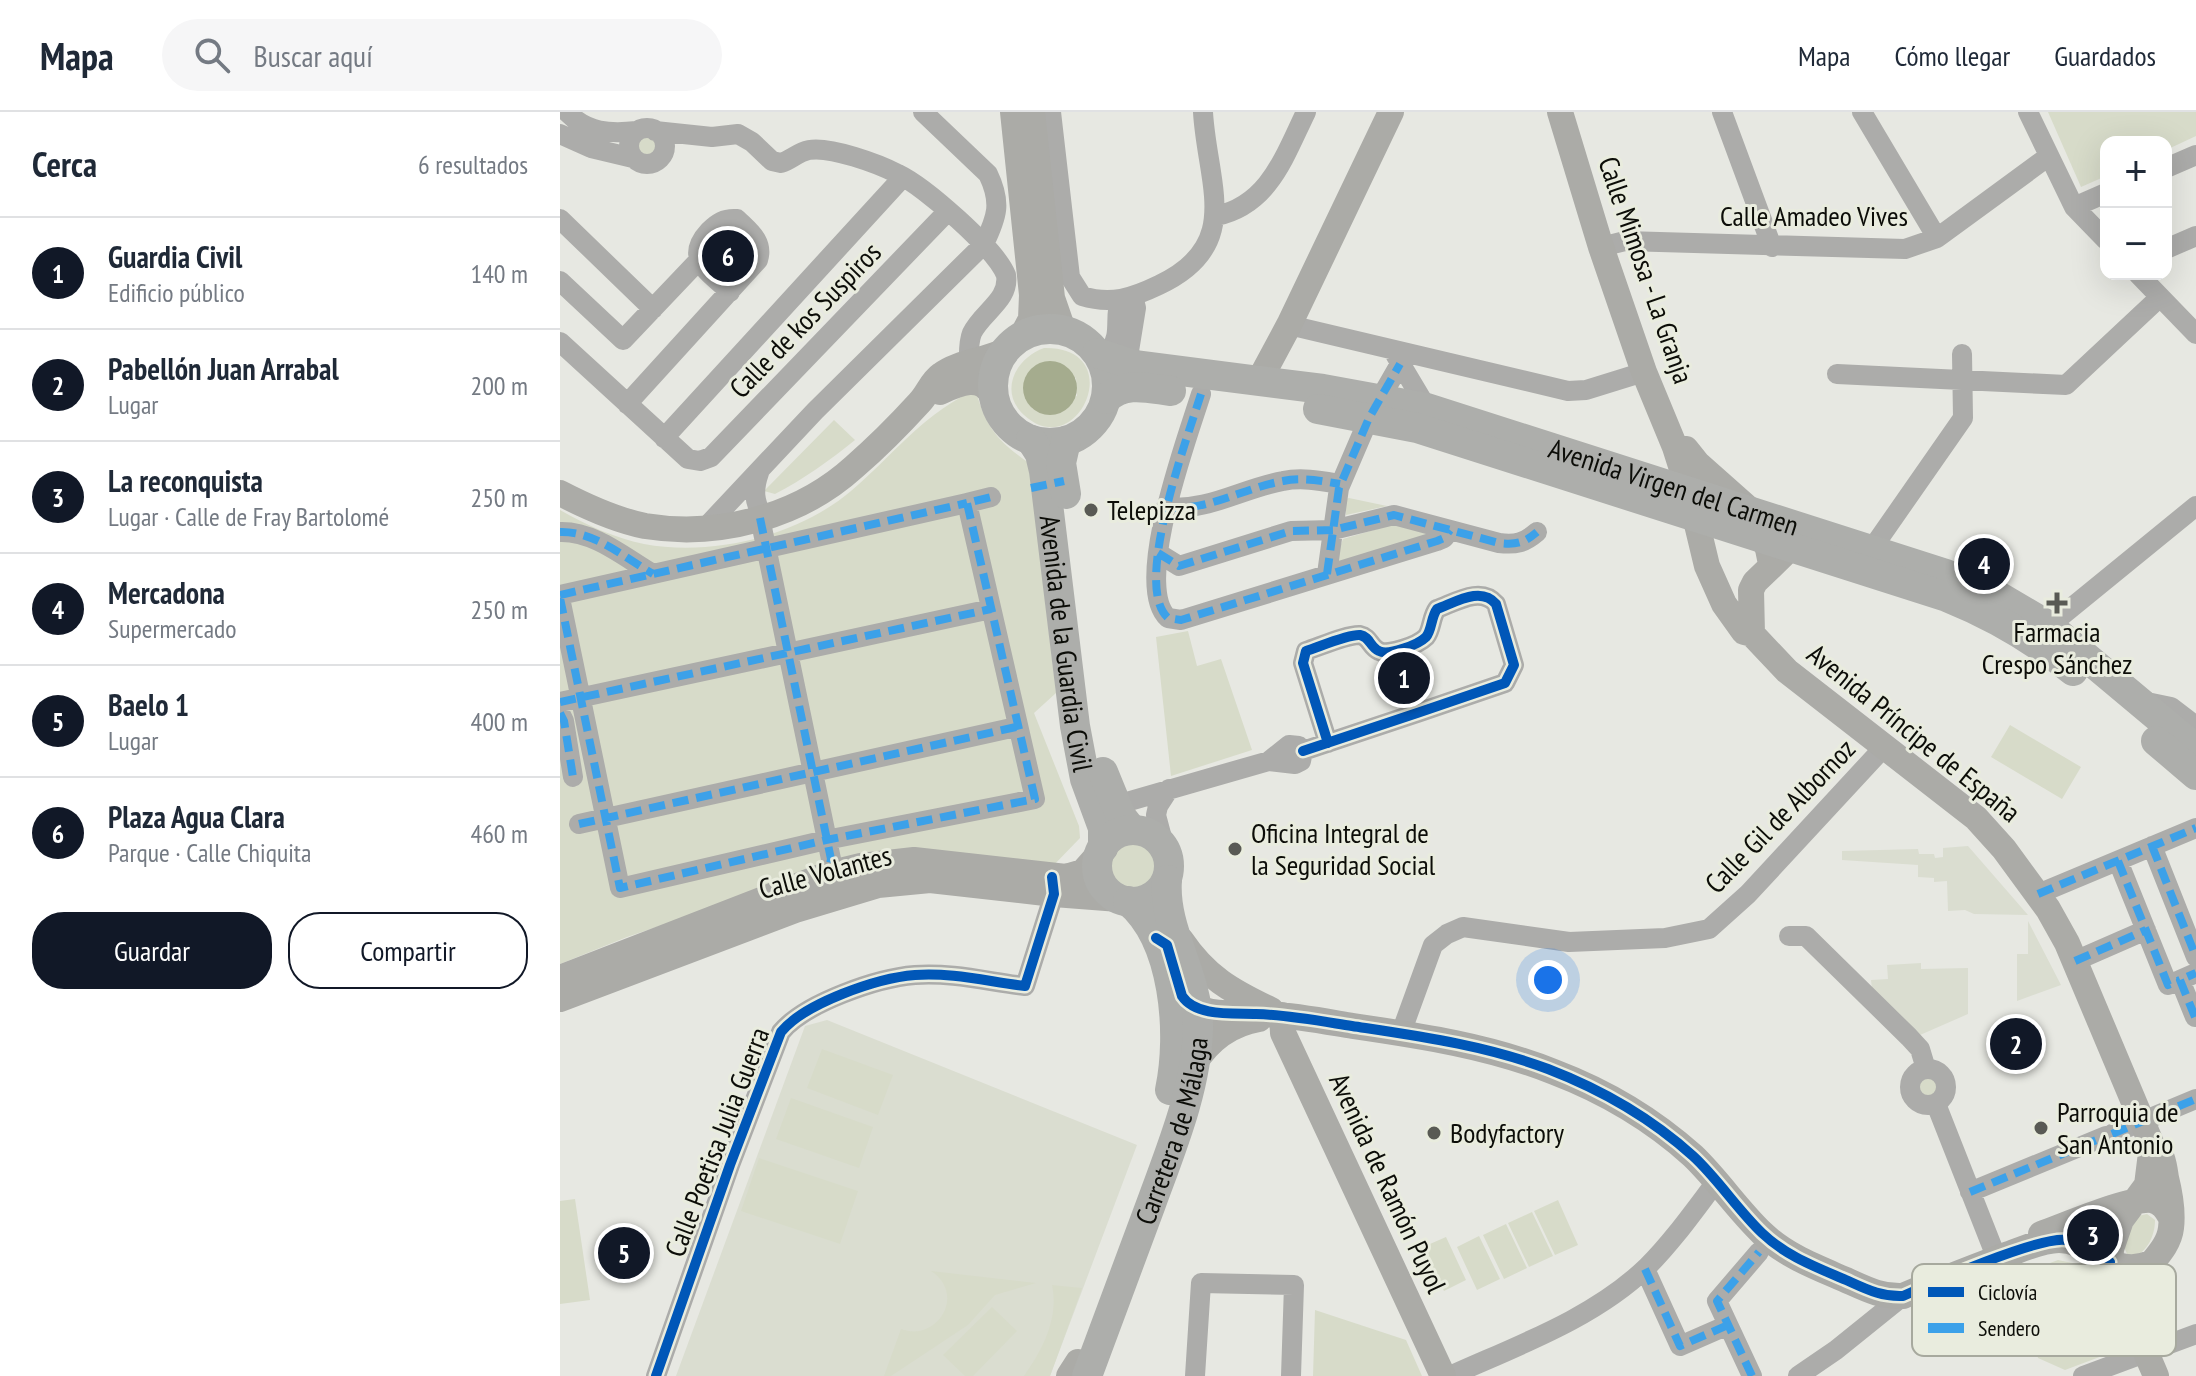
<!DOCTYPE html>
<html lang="es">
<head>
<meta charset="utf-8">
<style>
	:root { --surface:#fff; --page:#f6f6f7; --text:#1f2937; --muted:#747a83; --line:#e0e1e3; --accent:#111827 }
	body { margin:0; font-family:"PT Sans Narrow",sans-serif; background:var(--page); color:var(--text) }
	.controls { position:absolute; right:24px; top:24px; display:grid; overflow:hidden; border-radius:16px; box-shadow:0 8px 32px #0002 }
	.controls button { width:72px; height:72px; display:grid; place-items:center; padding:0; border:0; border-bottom:2px solid var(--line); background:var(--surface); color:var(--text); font:40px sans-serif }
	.you { position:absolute; left:988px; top:868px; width:28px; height:28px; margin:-20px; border:6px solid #fff; border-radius:50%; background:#1a73e8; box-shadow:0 0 0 12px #1a73e833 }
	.badge { display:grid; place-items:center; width:52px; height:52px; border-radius:50%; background:var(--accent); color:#fff; font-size:26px; font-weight:700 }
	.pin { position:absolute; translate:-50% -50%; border:4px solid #fff; box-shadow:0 2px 8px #0006 }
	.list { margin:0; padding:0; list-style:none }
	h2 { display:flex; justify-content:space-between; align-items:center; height:104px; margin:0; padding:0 32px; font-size:34px }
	h2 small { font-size:26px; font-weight:400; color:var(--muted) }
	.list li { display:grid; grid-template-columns:52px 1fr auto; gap:24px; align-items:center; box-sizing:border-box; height:112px; padding:0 32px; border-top:2px solid var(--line) }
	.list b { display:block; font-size:30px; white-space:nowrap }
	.list p { margin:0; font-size:26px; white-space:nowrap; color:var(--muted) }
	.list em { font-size:26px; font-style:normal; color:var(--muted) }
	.actions { display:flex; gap:16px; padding:24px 32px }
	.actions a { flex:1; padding:18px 0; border:2px solid var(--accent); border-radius:32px; text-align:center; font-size:28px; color:var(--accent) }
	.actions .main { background:var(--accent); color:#fff }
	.icon { flex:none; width:44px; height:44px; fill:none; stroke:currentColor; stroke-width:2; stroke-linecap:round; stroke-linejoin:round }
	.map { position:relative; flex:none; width:1636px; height:1264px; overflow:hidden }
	header { display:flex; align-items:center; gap:48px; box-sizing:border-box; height:112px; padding:0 40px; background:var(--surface); border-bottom:2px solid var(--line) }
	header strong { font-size:38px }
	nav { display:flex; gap:44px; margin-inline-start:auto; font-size:28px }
	.search { width:560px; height:72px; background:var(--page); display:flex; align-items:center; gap:20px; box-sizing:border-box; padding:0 28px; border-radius:44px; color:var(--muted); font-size:30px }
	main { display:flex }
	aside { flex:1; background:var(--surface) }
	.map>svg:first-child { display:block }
	.built { fill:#daddd0 }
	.green { fill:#d7dbc9; fill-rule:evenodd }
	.water { fill:#a5ac8e }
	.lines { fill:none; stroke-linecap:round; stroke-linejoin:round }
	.street { stroke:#acacaa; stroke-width:20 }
	.secondary { stroke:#ababa7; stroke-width:26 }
	.primary { stroke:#adaeab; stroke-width:30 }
	.quiet { stroke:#3ca1e9; stroke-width:8; stroke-dasharray:16 8; stroke-linecap:butt }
	.cycleway-casing { stroke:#e9ecde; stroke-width:15 }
	.cycleway { stroke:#0057b8; stroke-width:10 }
	.poi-dot { fill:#595a54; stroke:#e9ecde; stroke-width:3 }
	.labels { text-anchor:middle; stroke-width:6; stroke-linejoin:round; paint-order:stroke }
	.street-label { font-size:28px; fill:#0c0d08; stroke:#e9ecde }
	.poi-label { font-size:28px; fill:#0c0d08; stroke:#e9ecde; text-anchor:start }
	.key { fill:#e9ecde; stroke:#a7a99e; stroke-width:2 }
	.key-label { font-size:22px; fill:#0c0d08 }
</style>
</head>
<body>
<header>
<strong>Mapa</strong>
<div class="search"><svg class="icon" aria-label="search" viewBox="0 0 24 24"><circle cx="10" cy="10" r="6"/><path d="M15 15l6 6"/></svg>Buscar aquí</div>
<nav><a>Mapa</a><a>Cómo llegar</a><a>Guardados</a></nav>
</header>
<main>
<aside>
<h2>Cerca<small>6 resultados</small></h2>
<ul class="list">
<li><span class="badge">1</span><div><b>Guardia Civil</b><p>Edificio público</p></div><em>140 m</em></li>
<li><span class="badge">2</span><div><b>Pabellón Juan Arrabal</b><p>Lugar</p></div><em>200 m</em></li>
<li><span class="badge">3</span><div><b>La reconquista</b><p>Lugar · Calle de Fray Bartolomé</p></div><em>250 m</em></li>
<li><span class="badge">4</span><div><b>Mercadona</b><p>Supermercado</p></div><em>250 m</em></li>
<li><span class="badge">5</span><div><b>Baelo 1</b><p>Lugar</p></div><em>400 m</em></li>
<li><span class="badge">6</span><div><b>Plaza Agua Clara</b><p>Parque · Calle Chiquita</p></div><em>460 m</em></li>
</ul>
<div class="actions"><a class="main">Guardar</a><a>Compartir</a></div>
</aside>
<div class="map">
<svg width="1636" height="1264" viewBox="0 0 1636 1264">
	<rect width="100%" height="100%" fill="#e7e8e2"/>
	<!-- built -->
	<path class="built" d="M1408 734 1468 803 1414 802 1405 798 1388 799 1387 769 1374 770V766L1358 765V753L1282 748V739L1358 737 1359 742H1374L1375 746 1383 745V736Z
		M1468 809 1501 873 1457 889V842H1468Z
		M1361 851V857L1408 856V902L1360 923 1312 877 1311 868 1328 867 1327 853Z
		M267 908 577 1033 490 1264H116L245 914Z"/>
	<!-- green -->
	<path class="green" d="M1488 0H1636V24L1606 38V30H1546V64L1521 75Z
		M76 36a11 11 0 1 1 22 0a11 11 0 1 1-22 0Z
		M162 108 198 129 170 180 137 139Z
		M484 236C570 234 518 353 464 303 438 279 456 246 484 236ZM478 252 516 266 517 284 473 297C460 282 462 264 478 252Z
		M407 282 417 283C427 317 440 331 469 351L496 581 474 601 519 714 520 726 490 757 271 756 67 825 0 852V398C26 413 55 426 84 432 152 445 238 424 291 379 330 346 361 305 407 282Z
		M274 308 295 328C269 349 244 367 215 382L204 379Z
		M789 386 827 394 786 403V387Z
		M834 412 869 422 773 454 783 427Z
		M628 519 637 554 661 547 692 638 611 664 596 525Z
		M1450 613 1521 655 1502 687 1431 645Z
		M549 755a24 24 0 1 1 48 0a24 24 0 1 1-48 0Z
		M262 937 333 963 318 1003 247 976Z
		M1356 976a12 12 0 1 1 24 0a12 12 0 1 1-24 0Z
		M231 986 313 1015 299 1056 216 1027Z
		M199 1046 298 1079 280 1132 181 1099Z
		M15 1087 30 1188 0 1192V1089Z
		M998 1088 1018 1133 995 1143 974 1099Z
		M972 1100 993 1144 969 1155 948 1111Z
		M1587 1102 1595 1108C1595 1123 1588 1139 1574 1145L1567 1142 1563 1132 1578 1104Z
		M946 1112 967 1156 944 1167 923 1123Z
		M919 1124 940 1167 917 1178 897 1135Z
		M886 1125 906 1168 884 1179 863 1135Z
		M1498 1148 1517 1152 1527 1159 1558 1238 1505 1258 1478 1246 1474 1232 1505 1221 1487 1173 1452 1185 1445 1168Z
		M371 1159 476 1171 435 1183 408 1213 331 1264H324L341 1217C377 1231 407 1182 371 1159Z
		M492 1173 522 1176 490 1264H464C483 1237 499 1206 492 1173Z
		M432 1195 457 1219 413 1264H405L383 1243Z
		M755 1198 846 1228 862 1264H753Z"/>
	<!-- water -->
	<path class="water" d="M463 276a27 27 0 1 1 54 0a27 27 0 1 1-54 0Z"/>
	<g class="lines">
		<!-- street -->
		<path class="street" d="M7 0C27 21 50 22 77 19
			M491 0 510 165 522 184C551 193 572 186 599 173 684 133 647 72 643 0
			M1162 0 1212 135
			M1302 0 1377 126
			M1468 0 1514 95 1546 128
			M69 34a18 18 0 1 1 36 0a18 18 0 1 1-36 0Z
			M95 19 152 25 178 22 192 30 212 49 221 51C231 48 238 40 249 38 270 34 319 52 338 62 365 75 435 136 446 163 450 188 422 200 412 221 408 231 409 242 409 252
			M0 22 31 36 73 46
			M1606 56 1636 43
			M1514 95 1546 81
			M656 104C709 93 724 45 746 0
			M0 107 93 197
			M1041 135 1065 129 1345 137 1377 126 1489 44
			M1606 137 1636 124
			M1578 162 1636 222
			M0 169 63 228 139 148
			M567 187 575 192 576 196 569 239 574 253
			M729 213 1008 279 1026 278 1084 260
			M0 230 128 347 140 349 151 345 387 100
			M550 238C562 222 554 206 560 188
			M836 244 867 296
			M1277 262 1506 273 1599 186
			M641 282C628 324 572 474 608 506L621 508 877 429 884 426 890 418
			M67 292 198 148C204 129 189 119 177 107 164 106 157 111 149 119 123 147 149 160 170 180
			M104 326 343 65
			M199 361C193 378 194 390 203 405
			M606 395C647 400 683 376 723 369 742 365 762 369 780 372
			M200 406 271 747 268 762
			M144 417 255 299 424 132C437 105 442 91 428 62L363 0
			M0 420C34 419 64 445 93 462
			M1311 438 1403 306 1402 242
			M598 441 619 454 731 419 773 418 834 403 939 431C956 433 964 431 977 420
			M767 462 779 376 809 306 840 252
			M0 483 407 391
			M0 486 60 776 266 728 475 687 407 391 431 385
			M1489 514 1636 394
			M1582 589 1611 595 1636 614
			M0 590 431 497
			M0 601 4 609 13 665
			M743 639C810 617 878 594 945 571L954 553 936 492C921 474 896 490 877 497 871 505 872 518 866 525 858 533 828 544 819 539 810 535 810 525 800 523 788 522 759 535 746 539L743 551 768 631
			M556 693 709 649 729 633 739 634 743 639 741 649 735 652 709 649
			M19 712 456 615
			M1592 734 1636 845
			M605 737 596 703 598 694 609 677
			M1558 749 1608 873 1620 868
			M1478 782 1636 716
			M1229 824H1246L1349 925 1360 937 1366 957
			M1515 849 1586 818
			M1635 905 1620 868 1636 861
			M841 921 873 833 887 822 903 815 1009 830 1105 826 1149 817 1188 782 1326 633
			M1350 975a18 18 0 1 1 36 0a18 18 0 1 1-36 0Z
			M1376 992 1437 1147
			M1552 1022 1636 987
			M1410 1080 1546 1024
			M1085 1157 1120 1234 1168 1213
			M96 1264 170 1053 221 920C245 891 317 866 355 863 391 860 430 870 465 874L494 782 492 769
			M635 1264 641 1171 734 1173 731 1264
			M890 1264C956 1234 1033 1207 1087 1155 1113 1129 1134 1099 1156 1070
			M1192 1264 1157 1189 1199 1140
			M1238 1264 1276 1238 1343 1184
			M1523 1264 1636 1222"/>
		<!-- secondary -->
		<path class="secondary" d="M453 0 472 183 471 207 462 224
			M472 0 492 186 501 212 508 220
			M1000 0 1041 135 1084 260 1115 335 1129 379 1147 454 1164 492 1184 520 1192 522 1227 559 1416 706 1444 737 1488 797 1507 831 1592 1033C1603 1041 1604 1053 1606 1066 1610 1082 1613 1100 1611 1116 1608 1143 1576 1158 1573 1186 1570 1211 1587 1241 1596 1264
			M699 269 729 213 831 0
			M380 280C399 271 422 261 433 285
			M1115 335 1126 337 1138 352 1191 399 1208 437 1211 452
			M0 381C27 395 55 408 85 414 158 426 239 405 294 355 317 335 339 313 359 291 368 282 371 270 381 263 398 250 425 249 444 239
			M1192 522 1191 478 1195 470 1223 443
			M621 828C646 865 671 879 711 898
			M0 866 268 762 301 754 354 748 506 765 523 760 539 742
			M622 885C638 906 679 901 703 902 733 903 763 909 793 914 861 924 929 934 994 960 1044 979 1093 1008 1133 1044 1158 1068 1177 1097 1202 1121 1226 1144 1256 1155 1286 1168 1306 1177 1321 1185 1343 1184 1377 1169 1412 1156 1446 1143 1463 1137 1482 1128 1499 1128 1533 1128 1551 1168 1591 1151
			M0 887 235 798 318 773 370 768 494 782 559 787
			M722 903 723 921 883 1264
			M634 952C649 928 670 912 699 907
			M1481 1122C1504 1114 1570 1085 1592 1088 1601 1090 1606 1096 1610 1104
			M1565 1216 1550 1167 1551 1137 1561 1108 1587 1073 1592 1033
			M509 1264 518 1250"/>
		<!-- primary -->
		<g class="primary">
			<circle cx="490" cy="274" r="57"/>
			<path id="s1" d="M537 241 574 253 763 277 867 296 1386 462 1438 484 1489 514 1636 637"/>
			<path d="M546 287C565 269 587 276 611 279"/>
			<path d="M758 297 857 316 1387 485C1434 504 1474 527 1513 559"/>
			<path id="s2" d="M471 328 480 342 484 359 515 614 525 667 543 716V736"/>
			<path d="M506 382 501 351 506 329"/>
			<path d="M1596 629 1636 663"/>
			<path d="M543 660 561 704 572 718"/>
			<circle cx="573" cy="754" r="36"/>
			<path d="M568 789C615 828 622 921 610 978"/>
			<path id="s3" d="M527 1264C548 1207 570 1149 591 1092 611 1037 637 975 638 916 639 864 603 819 607 768"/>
		</g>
		<!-- quiet -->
		<path class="quiet" d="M641 282C628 324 572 474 608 506L621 508 877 429 884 426 890 418
			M471 376 504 369
			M606 395C647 400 683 376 723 369 742 365 762 369 780 372
			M200 406 271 747 268 762
			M0 420C34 419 64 445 93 462
			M598 441 619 454 731 419 773 418 834 403 939 431C956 433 964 431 977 420
			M767 462 779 376 809 306 840 252
			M0 483 407 391
			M0 486 60 776 266 728 475 687 407 391 431 385
			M0 590 431 497
			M0 601 4 609 13 665
			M19 712 456 615
			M1592 734 1636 845
			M1558 749 1608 873 1620 868
			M1478 782 1636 716
			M1515 849 1586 818
			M1635 905 1620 868 1636 861
			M1552 1022 1636 987
			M1410 1080 1546 1024
			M1085 1157 1120 1234 1168 1213
			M1192 1264 1157 1189 1199 1140"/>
		<!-- cycleway casing -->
		<g class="cycleway-casing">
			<path id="cycleway" d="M743 639C810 617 878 594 945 571L954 553 936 492C921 474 896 490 877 497 871 505 872 518 866 525 858 533 828 544 819 539 810 535 810 525 800 523 788 522 759 535 746 539L743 551 768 631
				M596 826 607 833 622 884C636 905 673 901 696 902 728 903 760 909 792 914 858 924 925 933 988 957 1040 977 1091 1006 1133 1044 1158 1067 1177 1097 1202 1121 1226 1144 1256 1155 1286 1168 1306 1177 1321 1185 1343 1184 1372 1171 1480 1124 1506 1128 1520 1131 1537 1144 1550 1150
				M96 1264 170 1053 221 920C245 891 317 866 355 863 391 860 430 870 465 874L494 782 492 765"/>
		</g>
		<!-- cycleway -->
		<use href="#cycleway" class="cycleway"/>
	</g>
	<!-- markers -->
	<g class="poi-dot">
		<circle cx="531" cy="398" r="8"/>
		<path d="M1493 479h8v8h8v8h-8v8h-8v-8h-8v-8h8z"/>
		<circle cx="675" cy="737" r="8"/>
		<circle cx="1481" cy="1016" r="8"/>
		<circle cx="874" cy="1021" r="8"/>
	</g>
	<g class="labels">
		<!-- street labels -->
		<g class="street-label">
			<text x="1254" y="114">Calle Amadeo Vives</text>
			<text transform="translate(1086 158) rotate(71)" y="10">Calle Mimosa - La Granja</text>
			<text transform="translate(245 208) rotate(-46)" y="10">Calle de kos Suspiros</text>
			<text dy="10" stroke="none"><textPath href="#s1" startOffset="594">Avenida Virgen del Carmen</textPath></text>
			<text dy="10" stroke="none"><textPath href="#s2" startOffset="208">Avenida de la Guardia Civil</textPath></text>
			<text transform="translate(1354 621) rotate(39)" y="10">Avenida Príncipe de España</text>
			<text transform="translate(1220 704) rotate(-46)" y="10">Calle Gil de Albornoz</text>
			<text transform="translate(265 760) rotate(-15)" y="10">Calle Volantes</text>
			<text dy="10" stroke="none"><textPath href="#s3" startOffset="260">Carretera de Málaga</textPath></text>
			<text transform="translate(157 1030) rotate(-69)" y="10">Calle Poetisa Julia Guerra</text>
			<text transform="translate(828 1071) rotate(65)" y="10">Avenida de Ramón Puyol</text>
		</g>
		<!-- poi labels -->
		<g class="poi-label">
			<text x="547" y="408">Telepizza</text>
			<text x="1497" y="530" text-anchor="middle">Farmacia<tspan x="1497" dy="32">Crespo Sánchez</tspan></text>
			<text x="691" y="731">Oficina Integral de<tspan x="691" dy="32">la Seguridad Social</tspan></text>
			<text x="1497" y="1010">Parroquia de<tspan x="1497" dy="32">San Antonio</tspan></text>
			<text x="890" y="1031">Bodyfactory</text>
		</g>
	</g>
	<!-- legend -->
	<rect x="1352" y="1152" width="264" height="92" rx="12" class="key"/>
	<rect x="1368" y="1175" width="36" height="10" fill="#0057b8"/>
	<rect x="1368" y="1211" width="36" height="10" fill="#3ca1e9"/>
	<g class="key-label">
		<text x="1418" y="1188">Ciclovía</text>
		<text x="1418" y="1224">Sendero</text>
	</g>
</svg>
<div class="controls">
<button>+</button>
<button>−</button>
</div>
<div class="you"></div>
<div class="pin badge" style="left:844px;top:566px">1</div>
<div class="pin badge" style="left:1456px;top:932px">2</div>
<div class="pin badge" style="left:1533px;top:1123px">3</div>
<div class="pin badge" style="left:1424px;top:452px">4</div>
<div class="pin badge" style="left:64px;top:1141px">5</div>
<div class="pin badge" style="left:168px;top:144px">6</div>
</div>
</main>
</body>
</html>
